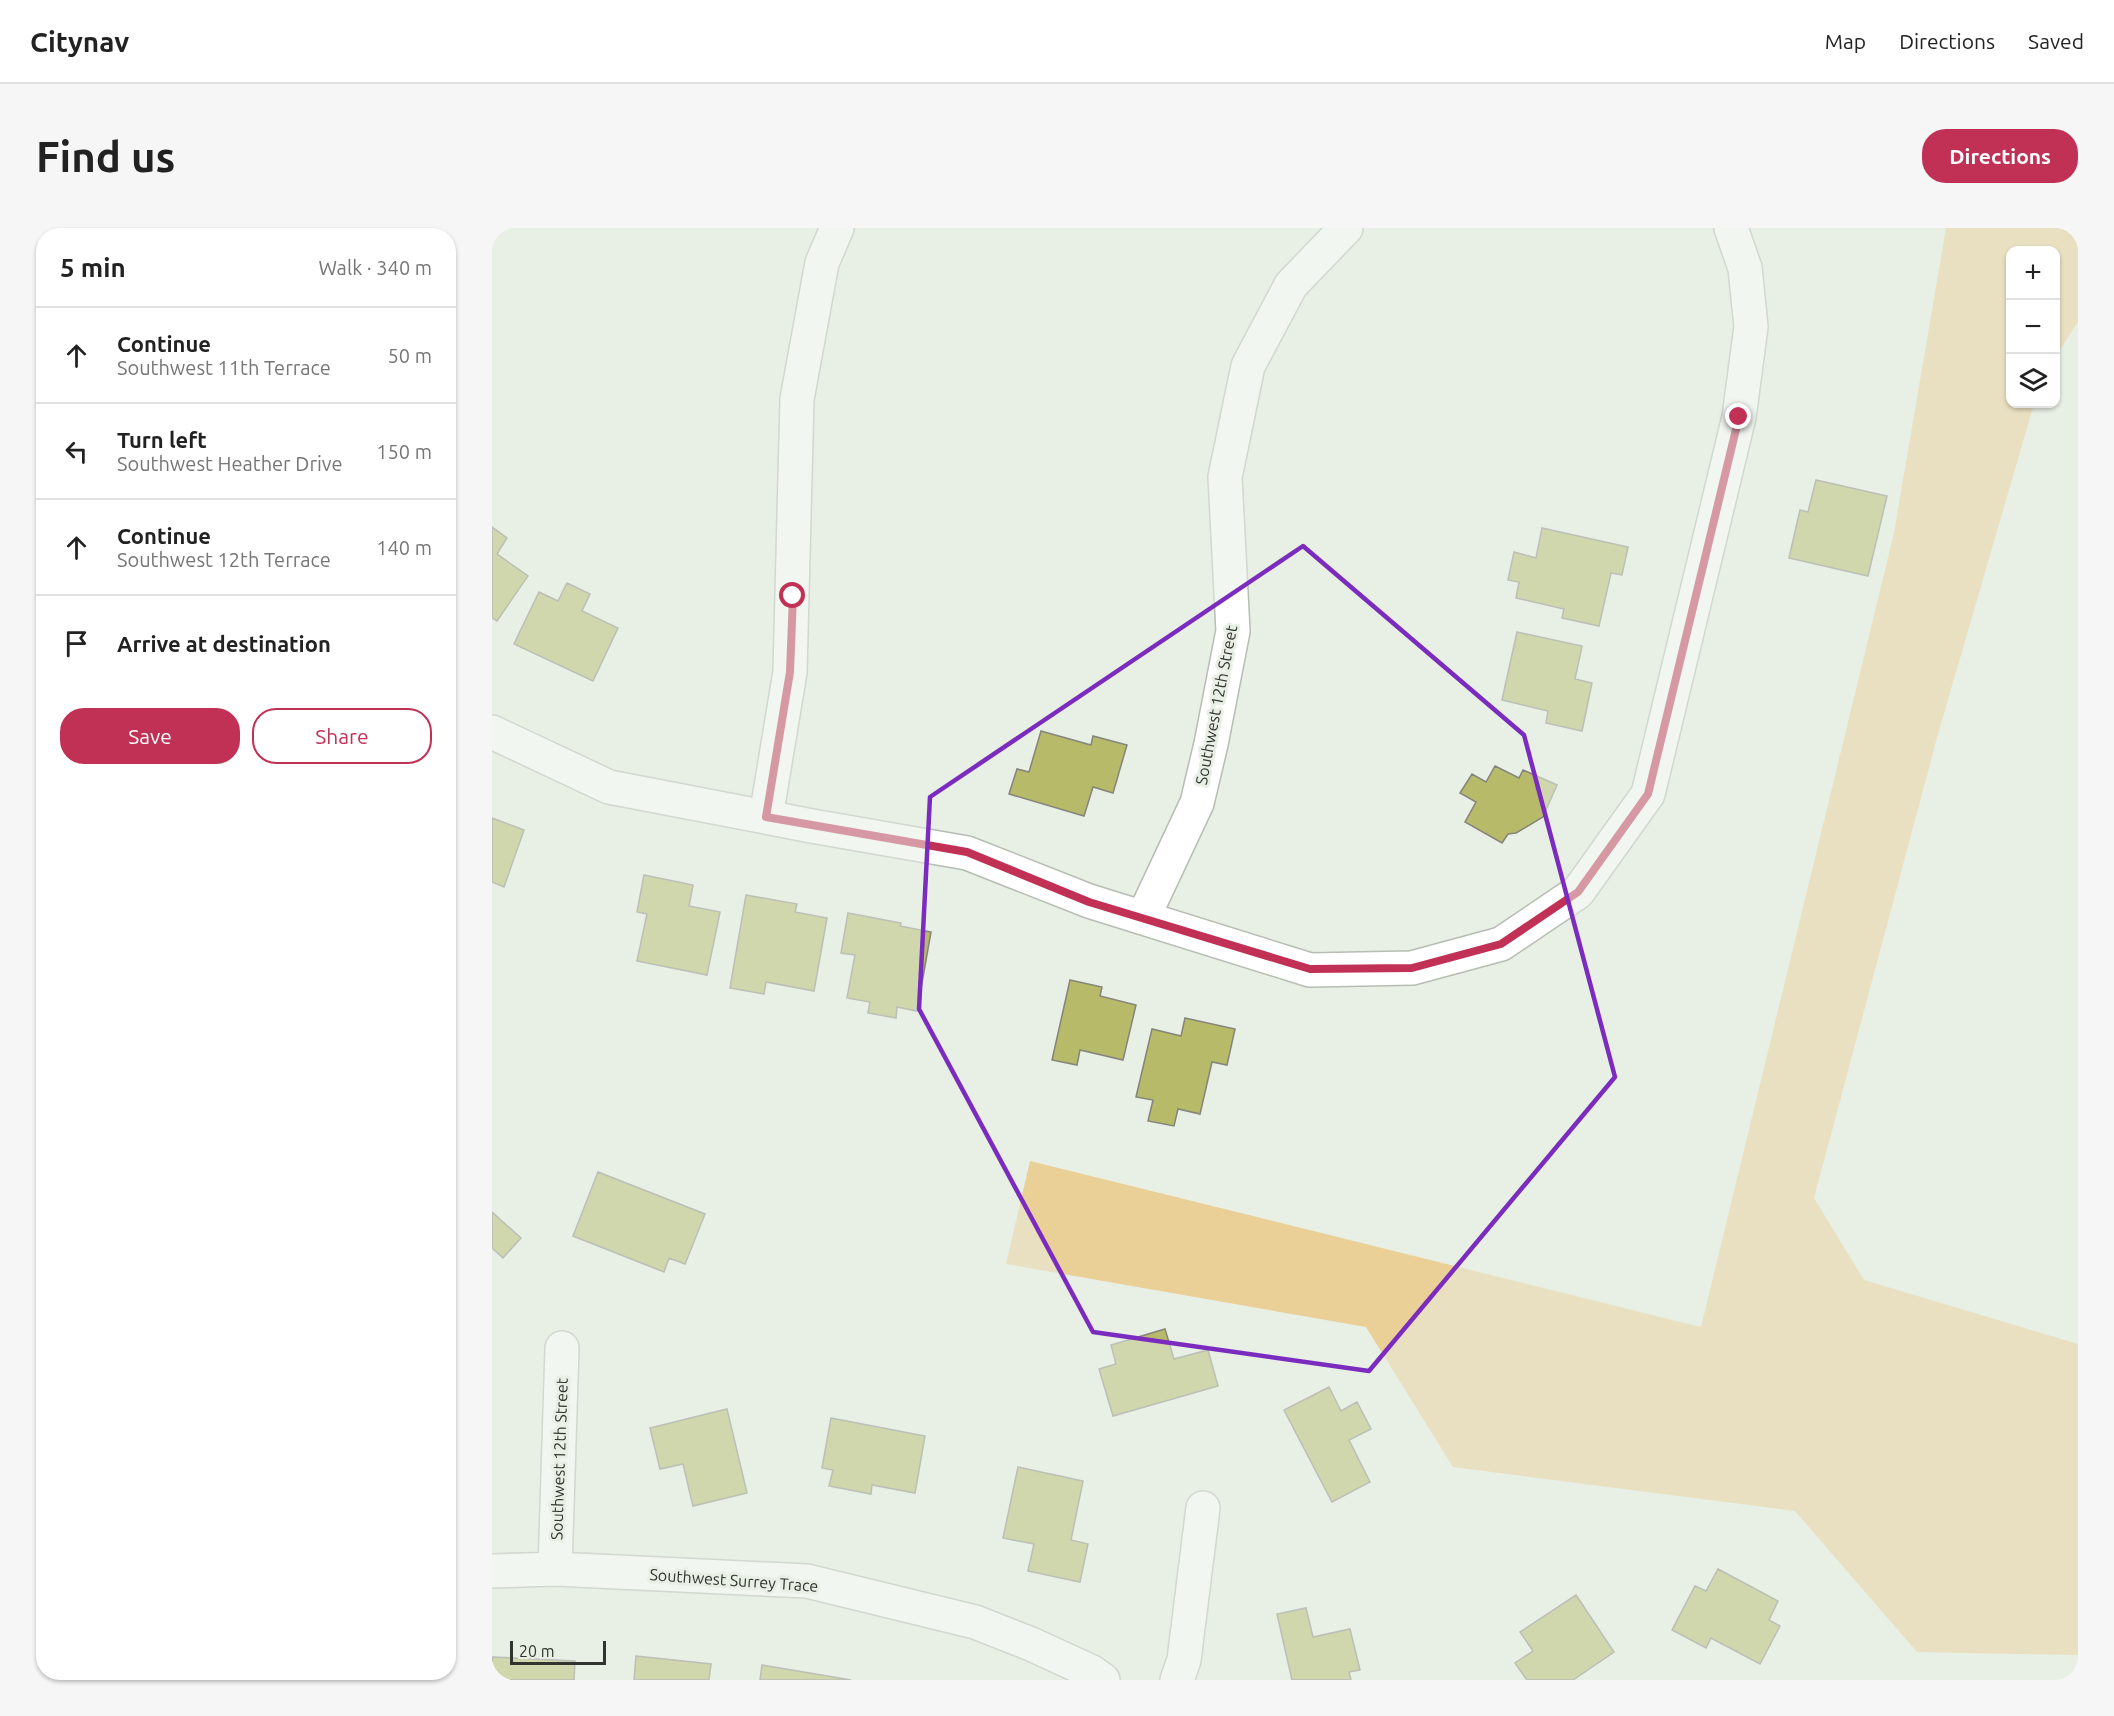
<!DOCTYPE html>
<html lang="en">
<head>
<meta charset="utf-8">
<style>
	:root { --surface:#fff; --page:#f6f6f6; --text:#222; --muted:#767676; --line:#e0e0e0; --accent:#c13156 }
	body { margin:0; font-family:Ubuntu,sans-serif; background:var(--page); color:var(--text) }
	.controls { position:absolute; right:18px; top:18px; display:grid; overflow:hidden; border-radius:12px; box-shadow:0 2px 4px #0004 }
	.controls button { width:54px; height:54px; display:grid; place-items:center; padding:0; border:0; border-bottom:2px solid var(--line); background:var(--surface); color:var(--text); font:30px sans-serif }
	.scale { position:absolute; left:18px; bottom:15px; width:96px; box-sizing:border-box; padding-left:6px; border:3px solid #313430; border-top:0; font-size:16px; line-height:21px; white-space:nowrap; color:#313430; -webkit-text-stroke:4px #e8efe5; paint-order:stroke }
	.stop { position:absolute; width:18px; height:18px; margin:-14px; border:4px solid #c13156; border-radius:50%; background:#fff }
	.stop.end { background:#c13156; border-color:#fff; box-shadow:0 2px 6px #0008 }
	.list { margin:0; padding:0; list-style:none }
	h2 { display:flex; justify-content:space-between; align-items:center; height:78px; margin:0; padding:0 24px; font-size:26px }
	h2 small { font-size:20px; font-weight:400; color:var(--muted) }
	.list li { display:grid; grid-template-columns:39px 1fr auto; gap:18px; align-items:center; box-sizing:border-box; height:96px; padding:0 24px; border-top:2px solid var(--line) }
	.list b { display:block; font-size:22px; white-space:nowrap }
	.list p { margin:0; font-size:20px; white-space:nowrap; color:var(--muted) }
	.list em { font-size:20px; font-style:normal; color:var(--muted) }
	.actions { display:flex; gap:12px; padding:18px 24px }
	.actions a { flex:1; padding:14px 0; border:2px solid var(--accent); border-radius:24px; text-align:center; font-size:21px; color:var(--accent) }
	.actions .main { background:var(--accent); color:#fff }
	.icon { flex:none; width:33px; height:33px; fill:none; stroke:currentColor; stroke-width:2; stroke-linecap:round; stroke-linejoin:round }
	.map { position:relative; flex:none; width:1586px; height:1452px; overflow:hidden; border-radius:24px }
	header { display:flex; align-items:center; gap:36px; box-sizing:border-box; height:84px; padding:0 30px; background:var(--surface); border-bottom:2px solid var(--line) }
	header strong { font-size:28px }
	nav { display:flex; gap:33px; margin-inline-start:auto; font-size:21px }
	.intro { display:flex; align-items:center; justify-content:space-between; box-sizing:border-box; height:144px; padding:0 36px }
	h1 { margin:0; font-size:42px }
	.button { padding:15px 27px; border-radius:24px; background:var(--accent); color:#fff; font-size:21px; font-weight:700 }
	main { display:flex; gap:36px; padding:0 36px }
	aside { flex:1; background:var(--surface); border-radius:24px; box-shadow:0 2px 4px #0004 }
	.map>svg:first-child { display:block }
	.green { fill:#eacf96 }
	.building { fill:#b7ba68; stroke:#85857b; stroke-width:1.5 }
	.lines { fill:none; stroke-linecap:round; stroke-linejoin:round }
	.minor-casing { stroke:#b6bdb3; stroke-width:36 }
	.minor { stroke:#fff; stroke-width:33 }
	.route { stroke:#c13156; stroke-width:8 }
	.marked { fill:none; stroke:#7b2cbf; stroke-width:4.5; stroke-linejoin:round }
	.labels { text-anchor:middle; stroke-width:6; stroke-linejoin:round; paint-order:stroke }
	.street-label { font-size:16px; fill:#313430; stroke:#e8efe5 }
</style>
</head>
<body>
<header>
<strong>Citynav</strong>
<nav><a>Map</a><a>Directions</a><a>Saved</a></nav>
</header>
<div class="intro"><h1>Find us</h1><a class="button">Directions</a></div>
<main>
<aside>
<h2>5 min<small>Walk · 340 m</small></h2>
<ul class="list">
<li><svg class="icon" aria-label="ahead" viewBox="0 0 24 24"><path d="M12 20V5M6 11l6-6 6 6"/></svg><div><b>Continue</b><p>Southwest 11th Terrace</p></div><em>50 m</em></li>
<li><svg class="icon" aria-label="left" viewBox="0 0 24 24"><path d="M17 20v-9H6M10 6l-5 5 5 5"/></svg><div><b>Turn left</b><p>Southwest Heather Drive</p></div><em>150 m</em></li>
<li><svg class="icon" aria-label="ahead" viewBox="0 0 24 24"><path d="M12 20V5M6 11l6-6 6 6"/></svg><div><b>Continue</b><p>Southwest 12th Terrace</p></div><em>140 m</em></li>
<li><svg class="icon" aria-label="arrive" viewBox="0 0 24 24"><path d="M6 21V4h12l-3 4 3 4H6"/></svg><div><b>Arrive at destination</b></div></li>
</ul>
<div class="actions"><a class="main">Save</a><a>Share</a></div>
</aside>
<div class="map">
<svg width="1586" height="1452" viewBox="0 0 1586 1452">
	<rect width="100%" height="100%" fill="#e8efe5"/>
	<!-- green -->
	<path class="green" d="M1454 0H1586V94L1564 128V22H1518V176H1542L1446 506 1322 970 1372 1052 1586 1116V1427L1425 1424 1303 1283 961 1239 874 1099 514 1036 538 933 1209 1099 1402 305Z"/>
	<!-- building -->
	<path class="building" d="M1324 252 1395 268 1376 348 1297 330 1308 282 1316 284Z
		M0 299 15 310 5 326 36 348 5 393 0 390Z
		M1050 300 1136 319 1130 347 1119 345 1107 398 1070 390 1072 381 1024 370 1027 354 1016 352 1022 324 1044 330Z
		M75 355 98 366 90 383 126 400 101 453 22 416 47 364 66 373Z
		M1025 404 1090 418 1083 451 1100 455 1090 503 1054 495 1056 483 1010 472Z
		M549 503 599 517 601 508 635 517 621 565 601 559 592 588 517 566 525 541 537 544Z
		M1003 538 1027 550 1031 542 1065 557 1051 589 1024 605 1016 606 1010 615 973 594 984 574 968 565 980 546 994 554Z
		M0 590 32 602 12 659 0 654Z
		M152 647 201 657 197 678 228 684 215 747 145 733 155 686 145 684Z
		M254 667 305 676 303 684 335 690 322 763 274 754 272 766 238 760Z
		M356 685 409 695 408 698 439 704 425 783 405 779 404 790 376 785 378 774 355 770 363 727 349 725Z
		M578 752 610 759 608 768 644 777 631 832 588 822 585 837 560 832Z
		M693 790 743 801 735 837 720 834 708 886 686 881 682 898 656 893 661 872 644 869 660 801 689 808Z
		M106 944 213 986 193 1036 177 1030 172 1044 81 1008Z
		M0 984 29 1010 11 1030 0 1020Z
		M673 1101 682 1131 716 1122 726 1158 621 1188 607 1141 624 1136 619 1117Z
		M837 1159 849 1183 865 1174 879 1201 857 1212 878 1254 840 1274 792 1182Z
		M235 1181 255 1265 201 1278 191 1236 168 1241 158 1200Z
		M339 1190 433 1208 423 1265 380 1257 379 1266 337 1258 341 1242 330 1240Z
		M526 1239 591 1253 579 1312 596 1316 588 1354 536 1343 542 1316 511 1310Z
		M1226 1341 1286 1373 1277 1392 1288 1398 1268 1436 1219 1410 1214 1420 1180 1402 1203 1358 1214 1363Z
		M1084 1367 1122 1424 1081 1452H1035L1023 1435 1041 1423 1028 1404Z
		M814 1380 821 1409 858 1401 868 1442 857 1444 859 1452H800L785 1386Z
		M144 1428 219 1436 217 1452H142Z
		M0 1429 83 1433 82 1452H0Z
		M270 1437 359 1452H268Z"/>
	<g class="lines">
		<!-- minor casing -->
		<g class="minor-casing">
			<path id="minor" d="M0 504 117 559 320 598 475 625 597 673 818 742 920 740 1009 716 1086 664 1156 566 1247 189 1259 99 1253 40 1239 0
				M274 589 298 444 305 171 330 35 345 0
				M651 690 705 575 719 516 741 403 733 249 756 138 799 57 854 0
				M63 1341 70 1120
				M0 1343 63 1341 315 1353 483 1394 539 1416 600 1444 611 1452
				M685 1452 692 1432 711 1280"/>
		</g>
		<!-- minor -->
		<use href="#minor" class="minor"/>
	</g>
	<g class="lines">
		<!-- route -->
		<path class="route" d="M301 368 298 444 274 589 475 624 597 674 818 741 920 740 1009 716 1086 664 1156 566 1247 189"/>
	</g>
	<!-- marked area -->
	<path d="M0 0H1586V1452H0ZM811 318 1032 507 1123 849 877 1143 601 1104 427 781 438 569Z" fill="#e8efe5" fill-opacity=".55" fill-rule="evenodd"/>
	<path class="marked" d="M811 318 1032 507 1123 849 877 1143 601 1104 427 781 438 569Z"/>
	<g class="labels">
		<!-- street labels -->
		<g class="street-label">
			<text transform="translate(724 477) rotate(-79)" y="6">Southwest 12th Street</text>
			<text transform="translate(67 1231) rotate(-88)" y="6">Southwest 12th Street</text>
			<text transform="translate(242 1352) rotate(4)" y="6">Southwest Surrey Trace</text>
		</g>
	</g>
</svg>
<div class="controls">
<button>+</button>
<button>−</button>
<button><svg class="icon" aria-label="layers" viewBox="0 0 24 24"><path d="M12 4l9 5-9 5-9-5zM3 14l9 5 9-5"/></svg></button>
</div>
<div class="scale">20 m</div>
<div class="stop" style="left:301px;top:368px"></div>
<div class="stop end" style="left:1247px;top:189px"></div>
</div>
</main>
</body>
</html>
